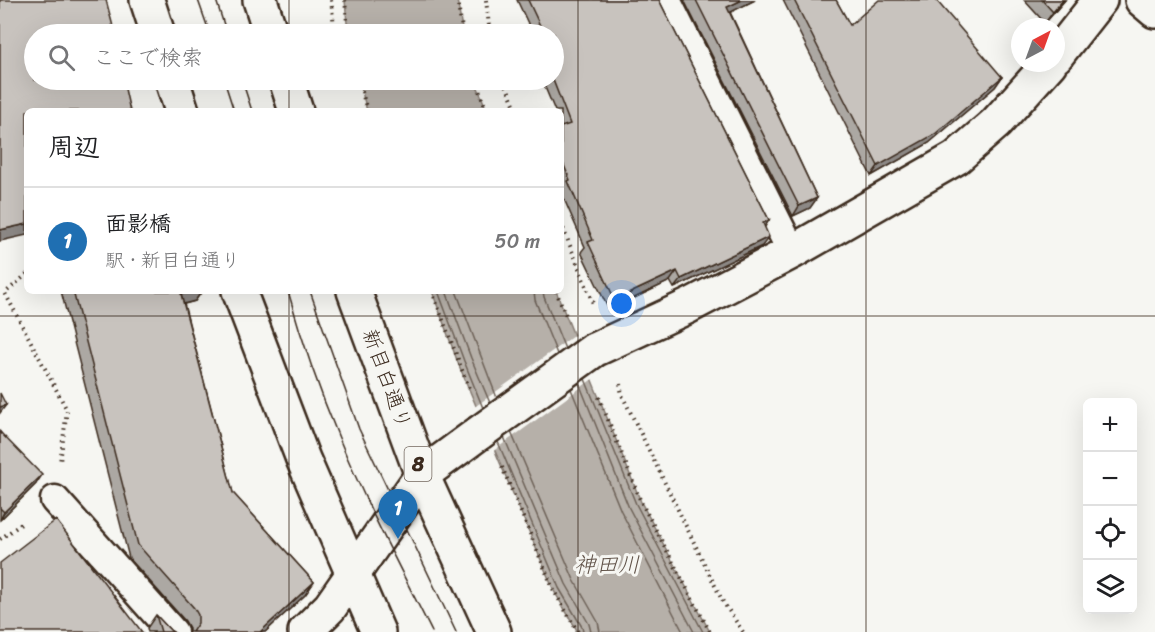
<!DOCTYPE html>
<html lang="ja">
<head>
<meta charset="utf-8">
<style>
	:root { --surface:#fff; --page:#f6f6f6; --text:#202124; --muted:#757577; --line:#e0e0e0; --accent:#1f6fb2 }
	body { margin:0; font-family:Sriracha,"Klee One",sans-serif; background:var(--page); color:var(--text) }
	.controls { position:absolute; right:18px; bottom:18px; display:grid; overflow:hidden; border-radius:9px; box-shadow:0 6px 24px #0002 }
	.controls button { width:54px; height:54px; display:grid; place-items:center; padding:0; border:0; border-bottom:2px solid var(--line); background:var(--surface); color:var(--text); font:30px sans-serif }
	.compass { position:absolute; left:1011px; top:18px; width:54px; height:54px; border-radius:50%; background:var(--surface); box-shadow:0 6px 24px #0002; rotate:41deg }
	.you { position:absolute; left:622px; top:304px; width:21px; height:21px; margin:-15px; border:4px solid #fff; border-radius:50%; background:#1a73e8; box-shadow:0 0 0 9px #1a73e833 }
	.badge { display:grid; place-items:center; width:39px; height:39px; border-radius:50%; background:var(--accent); color:#fff; font-size:20px; font-weight:700 }
	.pin { position:absolute; translate:-50% -50px; filter:drop-shadow(0 2px 3px #0008) }
	.pin::after { content:''; position:absolute; top:32px; width:21px; height:18px; background:inherit; clip-path:polygon(0 0,100% 0,50% 100%) }
	.list { margin:0; padding:0; list-style:none }
	h2 { display:flex; justify-content:space-between; align-items:center; height:78px; margin:0; padding:0 24px; font-size:26px }
	h2 small { font-size:20px; font-weight:400; color:var(--muted) }
	.list li { display:grid; grid-template-columns:39px 1fr auto; gap:18px; align-items:center; box-sizing:border-box; height:108px; padding:0 24px; border-top:2px solid var(--line) }
	.list b { display:block; font-size:22px; white-space:nowrap }
	.list p { margin:0; font-size:20px; white-space:nowrap; color:var(--muted) }
	.list em { font-size:20px; font-style:normal; color:var(--muted) }
	.icon { flex:none; width:33px; height:33px; fill:none; stroke:currentColor; stroke-width:2; stroke-linecap:round; stroke-linejoin:round }
	.map { position:relative; flex:none; width:1155px; height:632px; overflow:hidden }
	.search { position:absolute; background:var(--surface); box-shadow:0 6px 24px #0002; left:24px; top:24px; width:540px; height:66px; display:flex; align-items:center; gap:15px; box-sizing:border-box; padding:0 21px; border-radius:33px; color:var(--muted); font-size:22px }
	.panel { position:absolute; background:var(--surface); box-shadow:0 6px 24px #0002; left:24px; top:108px; width:540px; height:186px; border-radius:9px }
	.map>svg:first-child { display:block }
	.water { fill:#b6b0a9; stroke:#857a71; stroke-width:1.5 }
	.pier { fill:#f6f6f2 }
	.lines { fill:none; stroke-linecap:round; stroke-linejoin:round }
	.shore { stroke:#6c6056; stroke-width:1.5 }
	.service-casing { stroke:#3b2a1e; stroke-width:33 }
	.minor-casing { stroke:#3b2a1e; stroke-width:38 }
	.primary-casing { stroke:#3b2a1e; stroke-width:38 }
	.path { stroke:#3b2a1e; stroke-width:4; stroke-dasharray:1.5 4.5; stroke-linecap:butt }
	.service { stroke:#f6f6f2; stroke-width:28 }
	.minor { stroke:#f6f6f2; stroke-width:33 }
	.primary { stroke:#f6f6f2; stroke-width:33 }
	.tram { stroke:#3b2a1e; stroke-width:1.5 }
	.minor-bridge-casing { stroke:#3b2a1e; stroke-width:38; stroke-linecap:butt }
	.minor-bridge { stroke:#f6f6f2; stroke-width:33 }
	.wall { fill:#aca8a3; stroke:#3b2a1e; stroke-width:1.5 }
	.shaded-wall { fill:#8c8885; stroke:#3b2a1e; stroke-width:1.5 }
	.building { fill:#c8c3be; stroke:#3b2a1e; stroke-width:1.5 }
	.grid { fill:none; stroke:#3b2a1e; stroke-width:1.5; stroke-opacity:0.55 }
	.labels { text-anchor:middle; stroke-width:6; stroke-linejoin:round; paint-order:stroke }
	.shield { fill:#f6f6f2; stroke:#73675e; stroke-width:1.5 }
	.shield-label { font-size:20px; font-weight:bold; fill:#3b2a1e }
	.street-label { font-size:21px; fill:#3b2a1e; stroke:#f6f6f2 }
	.water-label { font-size:22px; font-style:italic; fill:#605248; stroke:#f6f6f2 }
</style>
</head>
<body>
<div class="map">
<svg width="1155" height="632" viewBox="0 0 1155 632">
	<rect width="100%" height="100%" fill="#f6f6f2"/>
	<filter id="ink" filterUnits="userSpaceOnUse"><feTurbulence type="fractalNoise" baseFrequency=".0167" numOctaves="2"/><feDisplacementMap in="SourceGraphic" scale="12" xChannelSelector="R" yChannelSelector="G"/><feConvolveMatrix kernelMatrix="1 2 1 2 8 2 1 2 1" color-interpolation-filters="sRGB"/></filter>
	<g filter="url(#ink)">
		<!-- water -->
		<path class="water" d="M345 0H457L463 34H348Z
			M359 80H475L487 111H367Z
			M432 291H556L641 502 710 632H578L554 591 458 363Z"/>
		<!-- pier -->
		<path class="pier" d="M576 334 594 378 492 452 473 408Z"/>
		<g class="lines">
			<!-- shore -->
			<path class="shore" d="M438 291 464 361 483 408
				M446 291 471 358 490 403
				M456 291 497 398
				M534 291 535 300 557 354
				M543 291 544 297 565 349
				M585 379 636 504 703 632
				M579 383 629 508 694 632
				M571 389 621 511 683 632
				M511 432 574 580 598 622 600 632
				M504 437 566 584 589 624 591 632
				M498 442 559 588 582 627 583 632"/>
			<!-- service casing -->
			<g class="service-casing">
				<path id="service" d="M666 0 792 252
					M55 500 173 632"/>
			</g>
			<!-- minor casing -->
			<g class="minor-casing">
				<path id="minor" d="M1142 0 1155 11
					M1056 56 1100 0
					M594 350 689 306 792 252 956 158 996 123 1050 63
					M305 632 330 607 422 475 479 433"/>
			</g>
			<!-- primary casing -->
			<g class="primary-casing">
				<path id="primary" d="M147 0 158 34
					M260 0 271 34
					M172 80 182 111
					M286 80 296 111
					M239 291 303 459 378 632
					M354 291 422 475 494 632"/>
			</g>
			<!-- path -->
			<path class="path" d="M331 0 335 34
				M345 0 348 34
				M457 0 463 34
				M486 0 490 34
				M359 80 367 111
				M475 80 487 111
				M504 80 517 111
				M561 223 594 306
				M27 274 5 293 67 410 60 462
				M432 291 470 391
				M556 291 567 318
				M620 384 622 395 723 602 743 632
				M599 397 641 502 710 632
				M502 467 554 591 578 632
				M0 539 24 522"/>
			<!-- service -->
			<use href="#service" class="service"/>
			<!-- minor -->
			<use href="#minor" class="minor"/>
			<!-- primary -->
			<use href="#primary" class="primary"/>
			<!-- tram -->
			<path class="tram" d="M198 0 210 34
				M216 0 227 34
				M224 80 234 111
				M242 80 252 111
				M288 291C302 341 319 390 339 438 366 504 400 568 432 632
				M310 291 359 429 456 632"/>
			<!-- minor-bridge casing -->
			<g class="minor-bridge-casing">
				<path id="minor-bridge" d="M479 433 594 350"/>
			</g>
			<!-- minor-bridge -->
			<use href="#minor-bridge" class="minor-bridge"/>
		</g>
		<!-- wall -->
		<path class="wall" d="M517 0H659L769 220 764 227 762 246 674 288 670 281 609 310 581 252 585 247 561 192 563 188 561 184V111H555L542 80H554V34H533Z
			M684 0H755L730 12 817 198 810 208 793 216Z
			M783 0H836L850 25 1002 77 995 87 929 143 871 176Z
			M1024 0H1065L1045 23Z
			M61 291H202L195 301 184 304 233 493 314 582 305 595 265 632H189V628L185 621 129 558Z
			M0 432 36 484 0 520Z
			M156 615 170 630 173 632H148L147 628Z"/>
		<!-- shaded-wall -->
		<path class="shaded-wall" d="M742 0H755L721 17 727 7Z
			M1063 0H1065L1045 23 1053 12Z
			M1002 77 995 87 929 143 871 176 878 166Z
			M817 198 810 208 793 216 799 206Z
			M769 220 763 230V223Z
			M27 224V235L0 241V230Z
			M769 237 762 246 674 288 681 279Z
			M677 271 670 281 609 310 615 300Z
			M192 291H202L195 301 172 307 181 294Z
			M6 405 0 413V407Z
			M42 475 36 484 0 520 4 512Z
			M314 582 305 595 265 632H260Z"/>
		<!-- building -->
		<path class="building" d="M0 0H106L115 34H34V80H123L130 111H27V224L0 230Z
			M528 0H659L769 220 763 223 769 237 681 279 677 271 615 300 588 242 593 240 568 181 570 180 561 158V127L570 124 553 80 554 34H544Z
			M696 0H742L727 7 817 198 799 206Z
			M794 0H836L850 25 879 0H936L1002 77 935 134 878 166Z
			M1042 0H1063L1053 12Z
			M73 291H192L181 294 233 493 314 582 260 632H192L198 623V615L194 608 138 545Z
			M0 393 6 405 0 407Z
			M0 432 42 475 4 512 0 508Z
			M56 520 142 632H0V563Z
			M156 615 170 630 173 632H161Z"/>
	</g>
	<!-- grid -->
	<path class="grid" d="M289 0V34M578 0V632M866 0V632M289 80V111M289 291V632M0 316H1155"/>
	<g class="labels">
		<!-- shield labels -->
		<rect class="shield" x="404.5" y="447" width="27" height="34" rx="4.5"/>
		<g class="shield-label">
			<text x="418" y="471">8</text>
		</g>
		<!-- street labels -->
		<g class="street-label">
			<text transform="translate(387 379) rotate(70)" y="7">新目白通り</text>
		</g>
		<!-- water labels -->
		<g class="water-label">
			<text x="607" y="572">神田川</text>
		</g>
	</g>
</svg>
<div class="controls">
<button>+</button>
<button>−</button>
<button><svg class="icon" aria-label="locate" viewBox="0 0 24 24"><circle cx="12" cy="12" r="6"/><path d="M12 2v4M12 18v4M2 12h4M18 12h4"/></svg></button>
<button><svg class="icon" aria-label="layers" viewBox="0 0 24 24"><path d="M12 4l9 5-9 5-9-5zM3 14l9 5 9-5"/></svg></button>
</div>
<svg class="compass" viewBox="-18 -18 36 36"><path d="M0-13l5 13h-10z" fill="#e53935"/><path d="M0 13l5-13h-10z" fill="#757577"/></svg>
<div class="you"></div>
<div class="pin badge" style="left:398px;top:539px">1</div>
<div class="search"><svg class="icon" aria-label="search" viewBox="0 0 24 24"><circle cx="10" cy="10" r="6"/><path d="M15 15l6 6"/></svg>ここで検索</div>
<section class="panel">
<h2>周辺<small></small></h2>
<ul class="list">
<li><span class="badge">1</span><div><b>面影橋</b><p>駅 · 新目白通り</p></div><em>50 m</em></li>
</ul>
</section>
</div>
</body>
</html>
